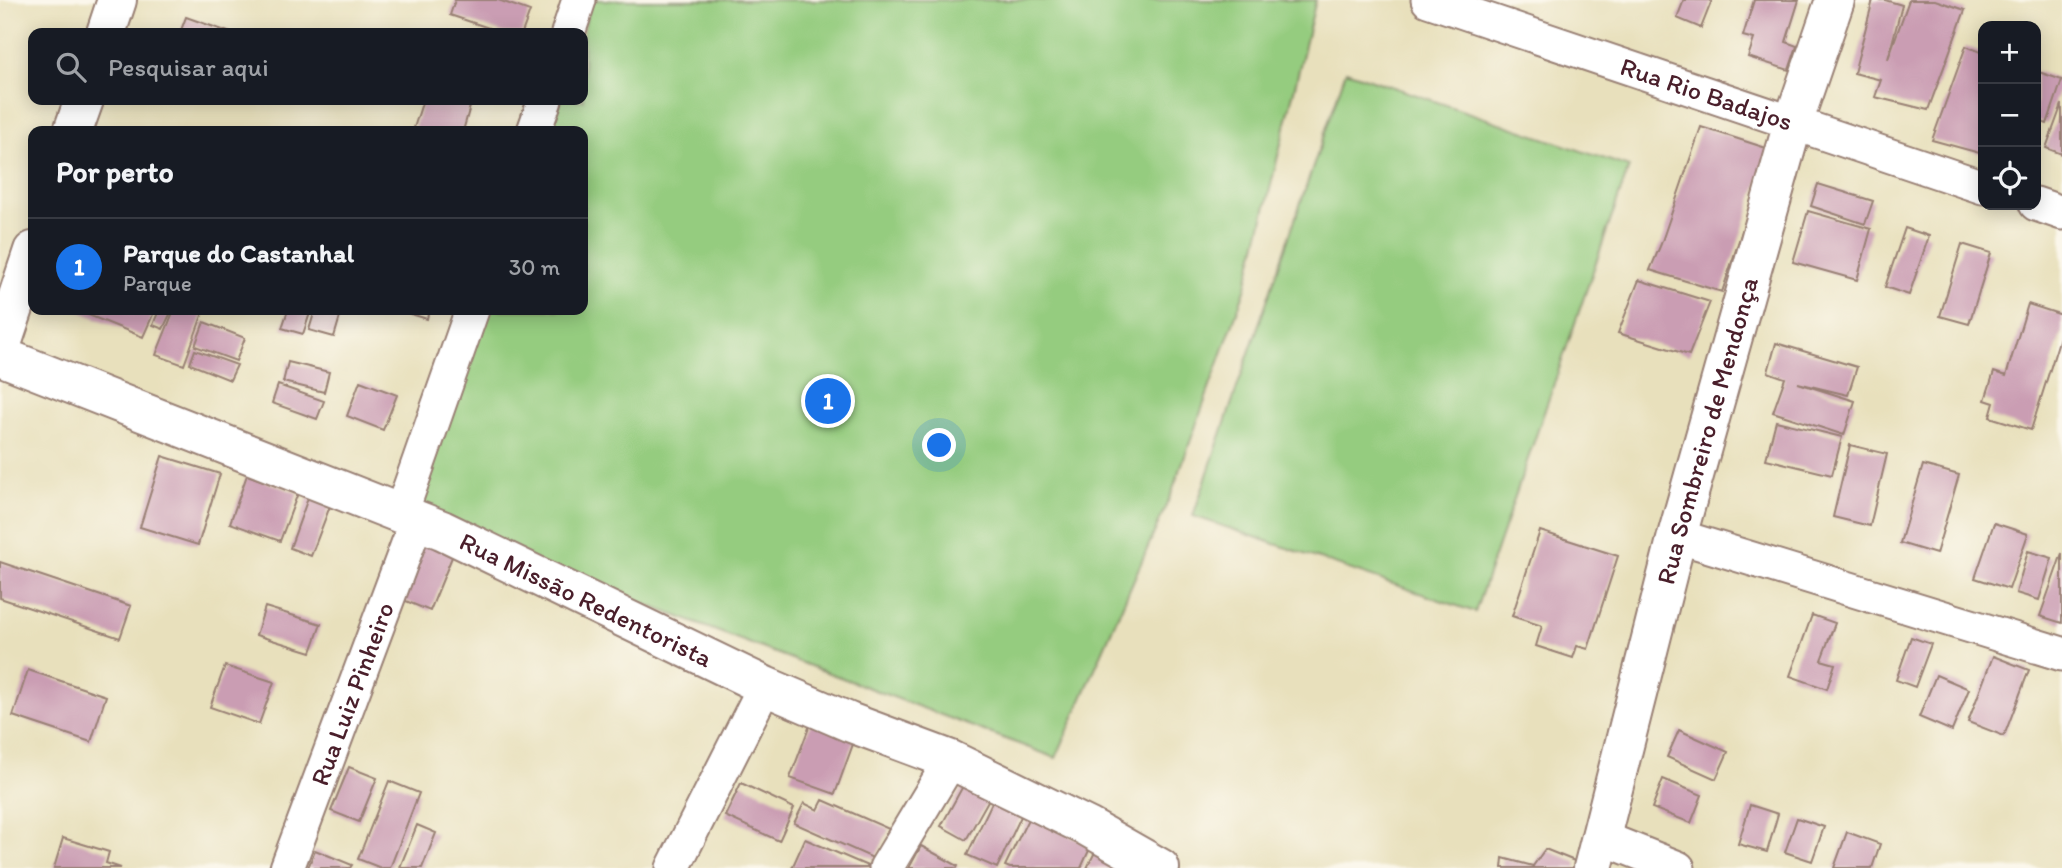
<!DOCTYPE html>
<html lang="pt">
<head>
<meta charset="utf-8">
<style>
	:root { --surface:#171b24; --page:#242831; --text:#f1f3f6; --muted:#9ea1a6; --line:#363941; --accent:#1a73e8 }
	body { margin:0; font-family:Itim,sans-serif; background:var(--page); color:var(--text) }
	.controls { position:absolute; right:21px; top:21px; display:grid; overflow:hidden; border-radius:14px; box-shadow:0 4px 18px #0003 }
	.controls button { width:63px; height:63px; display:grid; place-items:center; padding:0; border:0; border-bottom:2px solid var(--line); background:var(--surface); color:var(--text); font:35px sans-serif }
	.you { position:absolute; left:940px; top:446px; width:24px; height:24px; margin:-18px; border:5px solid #fff; border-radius:50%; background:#1a73e8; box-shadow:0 0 0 10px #1a73e833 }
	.badge { display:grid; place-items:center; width:46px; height:46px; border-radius:50%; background:var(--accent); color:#fff; font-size:23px; font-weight:700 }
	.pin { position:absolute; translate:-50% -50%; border:4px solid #fff; box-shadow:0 2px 7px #0006 }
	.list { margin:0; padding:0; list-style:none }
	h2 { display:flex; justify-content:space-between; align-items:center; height:91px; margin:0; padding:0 28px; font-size:30px }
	h2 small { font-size:23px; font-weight:400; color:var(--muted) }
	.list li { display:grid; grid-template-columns:46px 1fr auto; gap:21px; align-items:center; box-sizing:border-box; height:98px; padding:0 28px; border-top:2px solid var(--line) }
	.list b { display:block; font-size:26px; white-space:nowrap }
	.list p { margin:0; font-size:23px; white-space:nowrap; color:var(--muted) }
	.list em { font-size:23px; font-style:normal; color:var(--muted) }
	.icon { flex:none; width:38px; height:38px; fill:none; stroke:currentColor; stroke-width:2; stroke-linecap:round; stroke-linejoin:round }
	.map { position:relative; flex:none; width:2062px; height:868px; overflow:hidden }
	.search { position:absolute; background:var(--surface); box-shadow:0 4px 18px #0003; left:28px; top:28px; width:560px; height:77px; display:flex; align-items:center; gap:18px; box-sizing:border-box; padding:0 24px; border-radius:14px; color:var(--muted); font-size:26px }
	.panel { position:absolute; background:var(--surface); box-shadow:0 4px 18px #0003; left:28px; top:126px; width:560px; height:189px; border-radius:14px }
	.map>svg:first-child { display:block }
	.green { fill:#95cc7f; stroke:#707655; stroke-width:2 }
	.building { fill:#ca9db3 }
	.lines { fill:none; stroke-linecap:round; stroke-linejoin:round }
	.street-casing { stroke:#998074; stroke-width:37 }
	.secondary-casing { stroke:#998074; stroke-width:42 }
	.street { stroke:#fff; stroke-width:33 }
	.secondary { stroke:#fff; stroke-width:38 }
	.labels { text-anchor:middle; stroke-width:6; stroke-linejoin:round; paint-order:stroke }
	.street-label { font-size:26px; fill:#4a1f2b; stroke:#fbf7ec }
</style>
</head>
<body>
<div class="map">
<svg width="2062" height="868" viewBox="0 0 2062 868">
	<rect width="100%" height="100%" fill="#fbf7ec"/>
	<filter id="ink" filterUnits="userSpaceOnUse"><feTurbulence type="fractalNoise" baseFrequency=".0143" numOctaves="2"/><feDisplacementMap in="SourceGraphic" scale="14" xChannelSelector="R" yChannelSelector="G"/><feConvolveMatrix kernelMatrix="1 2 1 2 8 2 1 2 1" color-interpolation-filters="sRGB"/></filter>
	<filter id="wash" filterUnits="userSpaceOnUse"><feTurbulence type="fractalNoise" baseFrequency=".00686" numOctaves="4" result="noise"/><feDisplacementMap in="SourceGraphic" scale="28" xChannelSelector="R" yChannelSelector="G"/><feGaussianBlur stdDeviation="1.57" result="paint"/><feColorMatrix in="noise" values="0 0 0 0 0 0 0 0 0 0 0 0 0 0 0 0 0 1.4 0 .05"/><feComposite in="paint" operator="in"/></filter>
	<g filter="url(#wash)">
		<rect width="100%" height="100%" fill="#e8e0bc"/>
		<!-- green -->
		<path class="green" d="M590 0H1316L1246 287 1172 492 1056 758 412 517 484 310H583V131H545L556 100H583V33Z
			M1346 71 1629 167 1475 612 1193 516Z"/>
		<g id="blocks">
			<!-- building -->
			<path class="building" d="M455 0H498L530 11 522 33H504L450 15Z
				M1684 0H1712L1701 28 1677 18Z
				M1754 0H1799L1786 42 1797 46 1789 70 1748 57 1754 39 1743 36Z
				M1873 0H1885L1902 5 1888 59 1909 0H1935L1965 10 1928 110 1875 97 1881 80 1854 73Z
				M186 17 231 33H180Z
				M1966 46 1983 53V154L1932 140Z
				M2036 71 2062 80 2047 124 2036 120Z
				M423 100H460L471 103 463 131H413Z
				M2062 104V154L2046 148Z
				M1701 127 1769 149 1722 292 1650 270 1661 244Z
				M1818 184 1873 201 1865 224 1811 206Z
				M1808 211 1871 229 1857 280 1793 262Z
				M1905 228 1929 236 1909 295 1885 287Z
				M1962 244 1991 253 1969 324 1940 316Z
				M1639 280 1710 302 1689 355 1618 333Z
				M2028 304 2062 315V331L2031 430 1990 417 1994 403 1985 400 1994 372 2006 376Z
				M76 310H155L143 337Z
				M159 310H172L163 329 153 325Z
				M174 310H204L184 365 156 355Z
				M288 310H311L303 334 282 328Z
				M315 310H342L334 337 309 330Z
				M409 310H429L427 319 408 313Z
				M204 322 245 338 236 361 195 346Z
				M1776 343 1857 367 1848 395 1798 383 1855 401 1844 435 1773 412 1785 378 1768 372Z
				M195 350 237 365 230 380 190 364Z
				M288 362 329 372 324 392 283 382Z
				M360 381 397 395 383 430 347 416Z
				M278 385 324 401 317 419 272 403Z
				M1776 421 1842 437 1832 475 1766 459Z
				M1850 445 1887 454 1870 526 1833 517Z
				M162 456 220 474 198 545 140 527Z
				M1923 465 1959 475 1936 554 1900 543Z
				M247 475 298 493 280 541 230 523Z
				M308 498 330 506 311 556 290 548Z
				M1994 523 2028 534 2009 589 1975 578Z
				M1540 531 1618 556 1588 649 1577 646 1573 658 1536 646 1542 626 1512 616Z
				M420 539 454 552 430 611 396 597Z
				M2028 551 2052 558 2039 600 2016 593Z
				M2062 553V623L2040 616Z
				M0 562 131 606 120 638 0 598Z
				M265 607 321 624 311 652 256 635Z
				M1812 615 1835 623 1821 660 1835 664 1827 689 1790 676Z
				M1911 637 1931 644 1915 687 1896 680Z
				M1993 656 2029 670 2004 736 1968 722Z
				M225 666 274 682 259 724 210 707Z
				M28 670 106 696 91 742 13 716Z
				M1936 675 1969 689 1952 731 1919 717Z
				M813 717 857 733 835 794 790 778Z
				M1679 730 1728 752 1716 779 1667 757Z
				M349 767 377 778 359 822 331 811Z
				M1663 779 1702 795 1691 823 1652 808Z
				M389 781 419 793 390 868H381L358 859Z
				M741 783 794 808 779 841 725 816Z
				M963 786 989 799 966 840 941 826Z
				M994 798 1023 812 997 868 967 855Z
				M823 800 889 829 875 859 794 823 804 803 818 810Z
				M1750 805 1778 814 1767 852 1738 844Z
				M1029 817 1091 846 1081 868H1010L1005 866Z
				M1797 818 1824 827 1812 861 1785 852Z
				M417 825 436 833 422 868H402L400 867Z
				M1847 832 1880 844 1872 868H1834Z
				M63 838 109 852 106 863 121 868H54Z
				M805 839 872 868H792Z
				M921 846 958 866 957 868H909Z
				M1545 849 1577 862 1576 868H1502L1503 858 1533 866Z
				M315 850 352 865 350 868H308Z
				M1096 850 1120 863 1117 868H1087Z"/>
		</g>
	</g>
	<g filter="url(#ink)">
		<use href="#blocks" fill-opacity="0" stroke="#998074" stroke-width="2"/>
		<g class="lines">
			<!-- street casing -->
			<g class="street-casing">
				<g id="street">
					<path id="s1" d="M1428 0 1983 187"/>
					<path d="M568 33 579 0"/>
					<path d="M534 131 545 100"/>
					<path d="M2036 204 2062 213"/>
					<path d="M401 513 472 310"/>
					<path d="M1677 536 2062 654"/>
					<path d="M1600 837 1678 868"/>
					<path id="s2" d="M287 868 417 520"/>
					<path d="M673 868 765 686"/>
					<path d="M886 868 951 760"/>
				</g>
			</g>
			<!-- secondary casing -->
			<g class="secondary-casing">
				<g id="secondary">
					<path d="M106 33 117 0"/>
					<path d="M73 131 84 100"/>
					<path d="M0 350 33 251"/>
					<path id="s3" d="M0 356 442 530 765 686 849 722 951 760 1088 827 1160 868"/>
					<path id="s4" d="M1593 868 1677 536 1793 123 1835 0"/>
				</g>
			</g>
			<!-- street -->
			<use href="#street" class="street"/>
			<!-- secondary -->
			<use href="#secondary" class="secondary"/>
		</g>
	</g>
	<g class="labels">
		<!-- street labels -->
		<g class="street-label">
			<text dy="9" stroke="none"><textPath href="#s1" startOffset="294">Rua Rio Badajos</textPath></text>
			<text dy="9" stroke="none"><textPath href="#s4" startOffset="452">Rua Sombreiro de Mendonça</textPath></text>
			<text dy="9" stroke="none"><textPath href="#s3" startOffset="635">Rua Missão Redentorista</textPath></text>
			<text dy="9" stroke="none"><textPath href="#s2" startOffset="186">Rua Luiz Pinheiro</textPath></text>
		</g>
	</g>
</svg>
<div class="controls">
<button>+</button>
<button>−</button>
<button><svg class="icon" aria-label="locate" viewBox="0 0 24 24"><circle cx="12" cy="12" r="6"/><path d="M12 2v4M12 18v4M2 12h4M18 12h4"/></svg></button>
</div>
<div class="you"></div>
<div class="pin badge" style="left:828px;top:401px">1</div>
<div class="search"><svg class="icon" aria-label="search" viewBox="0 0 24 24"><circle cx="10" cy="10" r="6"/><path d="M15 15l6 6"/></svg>Pesquisar aqui</div>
<section class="panel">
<h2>Por perto<small></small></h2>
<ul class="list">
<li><span class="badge">1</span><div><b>Parque do Castanhal</b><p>Parque</p></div><em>30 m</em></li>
</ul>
</section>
</div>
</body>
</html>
